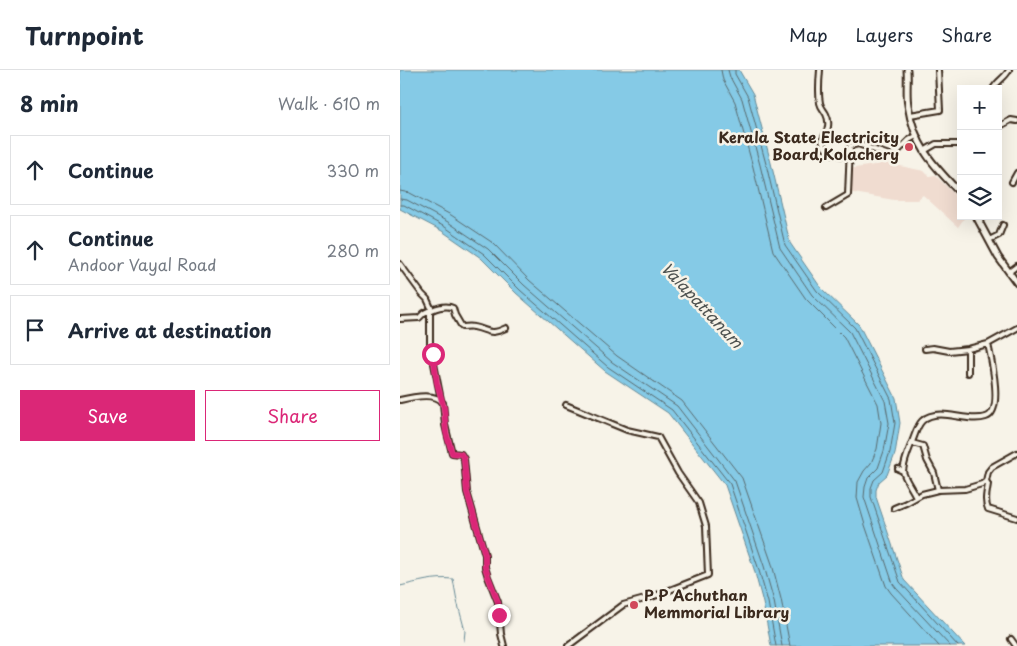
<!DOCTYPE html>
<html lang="en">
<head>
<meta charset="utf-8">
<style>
	:root { --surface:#fff; --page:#f2f2f3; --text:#1f2937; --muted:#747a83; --line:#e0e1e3; --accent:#db2777 }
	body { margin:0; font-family:"Playpen Sans",sans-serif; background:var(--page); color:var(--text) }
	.controls { position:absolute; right:15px; top:15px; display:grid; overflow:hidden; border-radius:0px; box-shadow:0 5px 20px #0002 }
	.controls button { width:45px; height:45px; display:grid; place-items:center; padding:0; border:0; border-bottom:1px solid var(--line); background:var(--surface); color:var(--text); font:25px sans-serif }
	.stop { position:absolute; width:15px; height:15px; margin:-11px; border:4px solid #db2777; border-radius:50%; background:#fff }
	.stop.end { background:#db2777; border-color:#fff; box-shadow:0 1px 5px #0008 }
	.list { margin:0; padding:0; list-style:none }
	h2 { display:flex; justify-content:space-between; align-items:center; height:65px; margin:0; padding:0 20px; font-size:21px }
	h2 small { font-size:16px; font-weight:400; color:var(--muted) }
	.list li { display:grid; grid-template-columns:32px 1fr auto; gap:15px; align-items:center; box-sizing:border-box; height:70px; margin:0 10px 10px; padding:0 10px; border:1px solid var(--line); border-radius:0px }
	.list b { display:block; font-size:19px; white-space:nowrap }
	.list p { margin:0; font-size:16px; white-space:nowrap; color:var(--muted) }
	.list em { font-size:16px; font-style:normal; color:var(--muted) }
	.actions { display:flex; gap:10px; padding:15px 20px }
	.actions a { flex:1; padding:11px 0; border:1px solid var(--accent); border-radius:0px; text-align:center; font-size:18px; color:var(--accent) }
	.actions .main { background:var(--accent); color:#fff }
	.icon { flex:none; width:28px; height:28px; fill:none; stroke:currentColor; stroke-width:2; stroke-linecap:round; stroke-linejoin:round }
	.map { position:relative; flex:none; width:617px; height:576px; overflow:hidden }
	header { display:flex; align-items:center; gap:30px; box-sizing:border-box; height:70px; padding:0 25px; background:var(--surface); border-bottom:1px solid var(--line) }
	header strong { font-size:24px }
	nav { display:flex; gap:28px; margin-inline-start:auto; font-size:18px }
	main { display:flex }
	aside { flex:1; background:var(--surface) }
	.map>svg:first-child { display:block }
	.built { fill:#f0dcd0 }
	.water { fill:#85cae6; stroke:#678a96 }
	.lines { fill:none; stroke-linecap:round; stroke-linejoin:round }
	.shore { stroke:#596a6e; stroke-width:1 }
	.stream { stroke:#678a96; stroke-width:1 }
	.street-casing { stroke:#3b2a1e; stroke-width:8 }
	.secondary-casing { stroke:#3b2a1e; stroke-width:9 }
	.street { stroke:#f7f3e8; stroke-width:4 }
	.secondary { stroke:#f7f3e8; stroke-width:5 }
	.route { stroke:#db2777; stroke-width:6 }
	.poi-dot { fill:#d1495b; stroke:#f7f3e8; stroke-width:2 }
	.labels { text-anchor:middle; stroke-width:5; stroke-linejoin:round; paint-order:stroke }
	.poi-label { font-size:15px; font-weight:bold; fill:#3b2a1e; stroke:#f7f3e8; text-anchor:end }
	.water-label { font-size:16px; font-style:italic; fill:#4e5250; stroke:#f7f3e8 }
</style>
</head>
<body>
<header>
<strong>Turnpoint</strong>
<nav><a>Map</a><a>Layers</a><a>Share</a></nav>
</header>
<main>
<aside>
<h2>8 min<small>Walk · 610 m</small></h2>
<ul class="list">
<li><svg class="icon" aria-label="ahead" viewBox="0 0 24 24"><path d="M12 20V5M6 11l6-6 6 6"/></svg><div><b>Continue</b></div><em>330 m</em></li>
<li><svg class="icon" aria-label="ahead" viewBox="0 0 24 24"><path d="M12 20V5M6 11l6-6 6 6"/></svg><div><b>Continue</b><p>Andoor Vayal Road</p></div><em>280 m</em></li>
<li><svg class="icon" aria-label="arrive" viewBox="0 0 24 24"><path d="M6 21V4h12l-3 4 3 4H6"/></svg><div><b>Arrive at destination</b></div></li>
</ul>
<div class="actions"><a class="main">Save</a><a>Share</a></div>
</aside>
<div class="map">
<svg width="617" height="576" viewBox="0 0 617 576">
	<rect width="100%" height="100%" fill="#f7f3e8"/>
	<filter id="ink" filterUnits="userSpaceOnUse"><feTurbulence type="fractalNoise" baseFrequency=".02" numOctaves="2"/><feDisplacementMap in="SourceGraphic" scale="10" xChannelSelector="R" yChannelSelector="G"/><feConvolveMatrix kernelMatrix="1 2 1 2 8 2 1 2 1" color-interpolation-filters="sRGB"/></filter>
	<g filter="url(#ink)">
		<!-- built -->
		<path class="built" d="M486 93 524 101 529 106 535 105 552 122 561 134V146H566L558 157 523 125 517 130H494L448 122 449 99Z"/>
		<!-- water -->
		<path class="water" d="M0 0H339L353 24 371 93 390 173 421 218 459 255 496 328 500 353 495 384 487 405 479 412 476 420V427L504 510 565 576H371L363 533 354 499 325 415 268 343 205 301 116 223 81 188 42 161 0 139Z"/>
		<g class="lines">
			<!-- shore -->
			<path class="shore" d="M321 0 323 10 335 32 353 97 373 181 406 229 444 267 478 334 481 353 477 379 471 393 464 401 458 412 457 428 465 455 486 516 491 523 539 576
				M328 0 330 7 342 29 360 95 380 178 412 225 450 262 485 331 489 353 484 381 478 398 468 408 465 417 464 427 493 514 496 518 550 576
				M335 0V4L348 27 366 94 385 175 417 221 455 258 491 329 495 353 490 382 483 402 474 410 471 418V427L500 512 558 576
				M0 121 10 123 51 145 93 173 129 210 217 286 282 331 342 408 372 494 381 529 390 576
				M0 129 7 130 48 152 88 179 124 215 212 292 277 336 335 411 364 496 374 531 382 576
				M0 135H4L45 157 84 184 120 220 208 297 272 340 330 414 358 497 368 532 376 576"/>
			<!-- stream -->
			<path class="stream" d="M0 516C19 512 33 507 53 509L57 531 65 561 64 571"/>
			<!-- street casing -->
			<g class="street-casing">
				<path id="street" d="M420 0C419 11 418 23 420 33 421 38 424 40 426 44 431 54 427 62 422 71 426 85 437 85 449 87
					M593 19C597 11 605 8 609 0
					M510 45 540 40 538 0
					M598 57 611 50 617 51
					M524 81 536 74H561
					M612 112 617 103
					M426 138 448 125 450 76 458 74 489 85 496 83 509 70 516 66
					M579 152 585 146
					M589 170 599 165 603 155
					M0 194 22 224 27 229 32 240C39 237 47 235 53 238L55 245 62 257C66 257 70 256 74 257 89 260 89 266 106 258
					M609 202 617 196
					M30 241V273L41 330
					M0 249 19 248 24 243 30 240
					M525 279 533 278 549 281 568 279 588 274 617 258
					M568 303V279
					M0 330C12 327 36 322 43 333L45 355 52 383 61 384 64 389 67 422 85 485V497L88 507 98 532 101 564 104 576
					M166 335 227 360 258 367 278 403 299 433 306 456 308 505 252 527 223 535 168 576
					M512 373 523 376 527 390 534 403 538 420
					M498 399 503 401C504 408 513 420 516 427
					M503 401C504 391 508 382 512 372 515 365 517 356 522 351 529 344 539 344 548 345 559 346 574 351 586 347 604 342 591 288 588 274
					M586 411 588 414C587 422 584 431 588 439L617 448
					M494 438 506 433 522 424 538 420 565 419 582 414 586 411 588 402 592 397 617 383
					M611 569 616 576"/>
			</g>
			<!-- secondary casing -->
			<g class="secondary-casing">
				<path id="secondary" d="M507 0C508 12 506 24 508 35 514 76 534 96 561 124
					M576 146 598 187 617 213"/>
			</g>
			<!-- street -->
			<use href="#street" class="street"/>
			<!-- secondary -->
			<use href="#secondary" class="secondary"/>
		</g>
	</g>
	<g class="lines" filter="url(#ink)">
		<!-- route -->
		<path class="route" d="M33 284 37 313 44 338 46 362 52 383 61 384 64 389 67 422 85 485V497L88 506 98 532 99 545"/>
	</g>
	<!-- markers -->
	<g class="poi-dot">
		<circle cx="509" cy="77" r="5"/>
		<circle cx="234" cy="535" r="5"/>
	</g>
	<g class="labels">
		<!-- poi labels -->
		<g class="poi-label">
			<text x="499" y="73">Kerala State Electricity<tspan x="499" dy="17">Board,Kolachery</tspan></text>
			<text x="244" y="531" text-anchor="start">P P Achuthan<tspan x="244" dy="17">Memmorial Library</tspan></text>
		</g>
		<!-- water labels -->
		<g class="water-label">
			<text transform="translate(302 235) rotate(47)" y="6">Valapattanam</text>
		</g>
	</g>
</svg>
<div class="controls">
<button>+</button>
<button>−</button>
<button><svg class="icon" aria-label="layers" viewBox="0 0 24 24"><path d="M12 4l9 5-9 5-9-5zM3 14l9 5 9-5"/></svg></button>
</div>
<div class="stop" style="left:33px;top:284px"></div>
<div class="stop end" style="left:99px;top:545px"></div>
</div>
</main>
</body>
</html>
